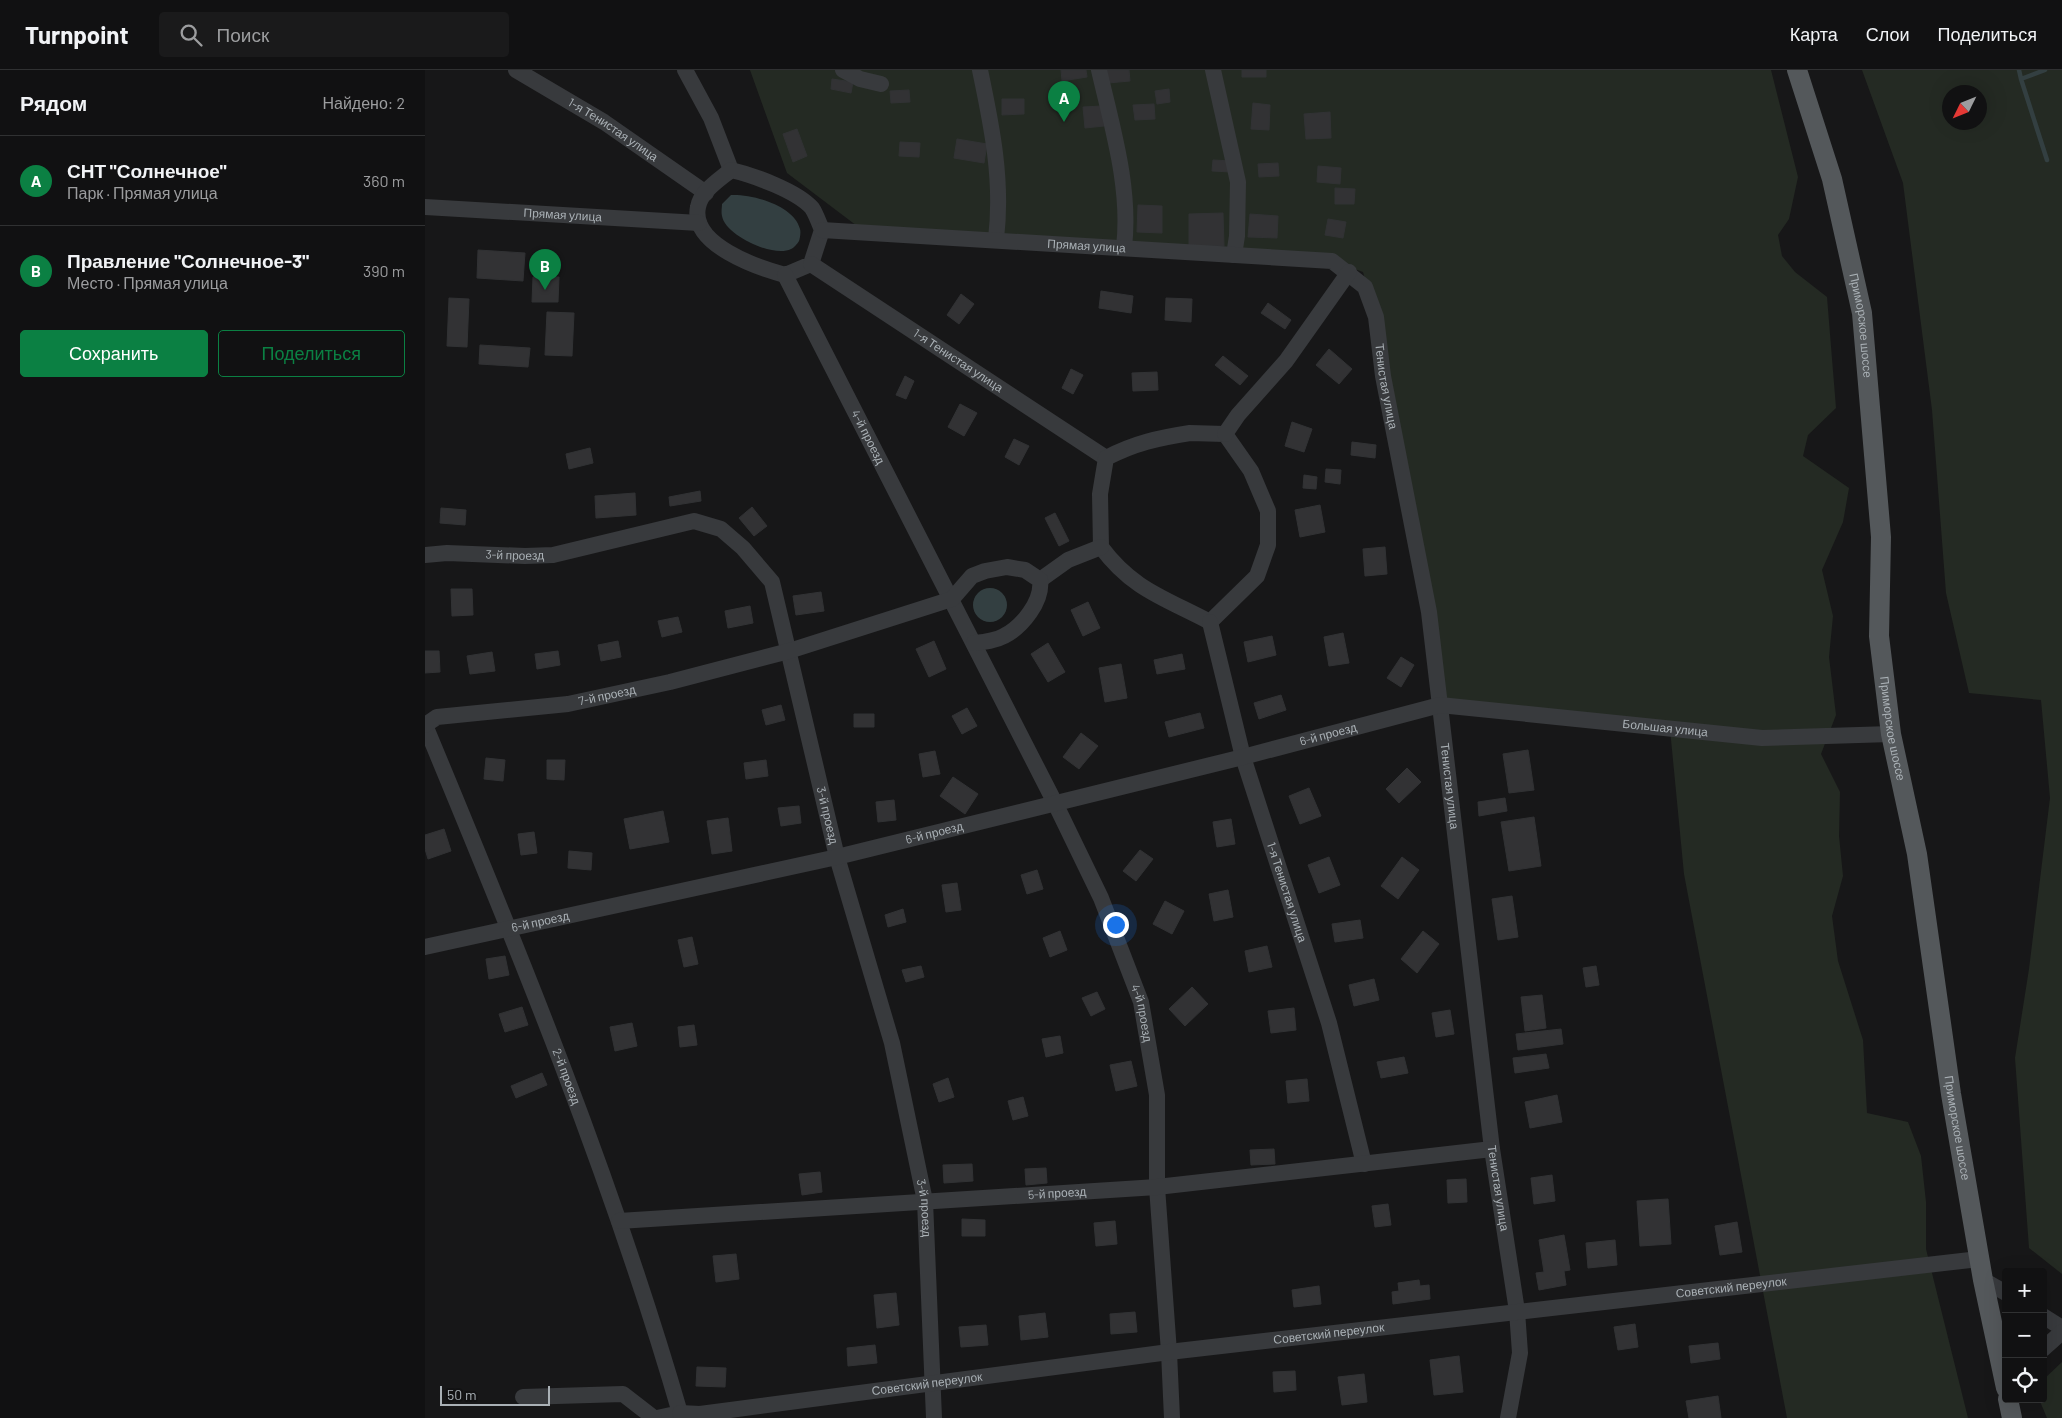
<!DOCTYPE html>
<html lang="ru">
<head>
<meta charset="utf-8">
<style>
	:root { --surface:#111112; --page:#1a1a1b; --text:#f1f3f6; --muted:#9c9d9f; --line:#303132; --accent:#0b8043 }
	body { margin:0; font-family:Barlow,sans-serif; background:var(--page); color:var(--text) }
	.controls { position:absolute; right:15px; bottom:15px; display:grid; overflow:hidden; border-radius:5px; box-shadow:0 5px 20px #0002 }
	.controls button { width:45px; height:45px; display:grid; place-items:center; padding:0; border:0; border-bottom:1px solid var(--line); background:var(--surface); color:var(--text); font:25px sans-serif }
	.compass { position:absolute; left:1517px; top:15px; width:45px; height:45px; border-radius:50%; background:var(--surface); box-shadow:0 5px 20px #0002; rotate:227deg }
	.scale { position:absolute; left:15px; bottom:12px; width:110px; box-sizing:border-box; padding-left:5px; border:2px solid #aab1b6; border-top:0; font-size:14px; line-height:18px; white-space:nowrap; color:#aab1b6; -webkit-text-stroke:4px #121213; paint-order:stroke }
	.you { position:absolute; left:690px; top:854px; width:18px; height:18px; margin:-12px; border:4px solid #fff; border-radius:50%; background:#1a73e8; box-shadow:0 0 0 8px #1a73e833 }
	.badge { display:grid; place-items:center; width:32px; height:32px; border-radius:50%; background:var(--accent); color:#fff; font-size:16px; font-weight:700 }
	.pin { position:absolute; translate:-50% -41px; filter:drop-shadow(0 1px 2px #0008) }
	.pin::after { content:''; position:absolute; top:26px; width:18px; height:15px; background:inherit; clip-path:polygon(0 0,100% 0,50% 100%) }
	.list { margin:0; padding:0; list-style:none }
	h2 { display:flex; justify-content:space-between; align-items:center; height:65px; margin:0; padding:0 20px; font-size:21px }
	h2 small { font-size:16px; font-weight:400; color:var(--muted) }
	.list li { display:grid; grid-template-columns:32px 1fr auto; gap:15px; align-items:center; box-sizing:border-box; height:90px; padding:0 20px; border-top:1px solid var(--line) }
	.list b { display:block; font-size:19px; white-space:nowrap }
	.list p { margin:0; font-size:16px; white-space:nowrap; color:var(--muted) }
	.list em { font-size:16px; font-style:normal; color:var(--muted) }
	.actions { display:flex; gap:10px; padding:15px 20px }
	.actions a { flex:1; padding:11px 0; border:1px solid var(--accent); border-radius:5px; text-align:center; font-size:18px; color:var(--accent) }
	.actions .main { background:var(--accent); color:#fff }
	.icon { flex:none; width:28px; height:28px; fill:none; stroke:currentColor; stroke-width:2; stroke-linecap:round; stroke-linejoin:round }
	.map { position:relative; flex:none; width:1637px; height:1348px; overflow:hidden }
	header { display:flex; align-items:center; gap:30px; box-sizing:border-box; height:70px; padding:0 25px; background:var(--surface); border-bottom:1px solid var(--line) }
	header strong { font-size:24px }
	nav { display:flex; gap:28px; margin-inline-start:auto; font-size:18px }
	.search { width:350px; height:45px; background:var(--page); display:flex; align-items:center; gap:12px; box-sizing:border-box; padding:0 18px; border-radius:5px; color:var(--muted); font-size:19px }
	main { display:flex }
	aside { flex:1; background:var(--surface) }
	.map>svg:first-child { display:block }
	.green { fill:#242a23; fill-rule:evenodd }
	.water { fill:#333f41 }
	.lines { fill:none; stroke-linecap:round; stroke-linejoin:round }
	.stream { stroke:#333f41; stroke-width:4.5 }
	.building { fill:#323234; stroke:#313234 }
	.minor { stroke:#383a3d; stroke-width:16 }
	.major { stroke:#54585b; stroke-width:20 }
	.labels { text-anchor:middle; stroke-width:4.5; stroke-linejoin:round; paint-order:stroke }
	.street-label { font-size:12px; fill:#aab1b6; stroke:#121213 }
</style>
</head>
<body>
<header>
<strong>Turnpoint</strong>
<div class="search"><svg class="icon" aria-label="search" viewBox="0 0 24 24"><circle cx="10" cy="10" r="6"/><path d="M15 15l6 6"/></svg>Поиск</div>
<nav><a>Карта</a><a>Слои</a><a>Поделиться</a></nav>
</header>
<main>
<aside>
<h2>Рядом<small>Найдено: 2</small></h2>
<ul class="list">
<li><span class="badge">A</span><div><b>СНТ &quot;Солнечное&quot;</b><p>Парк · Прямая улица</p></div><em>360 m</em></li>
<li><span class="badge">B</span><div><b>Правление &quot;Солнечное-3&quot;</b><p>Место · Прямая улица</p></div><em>390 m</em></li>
</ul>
<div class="actions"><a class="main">Сохранить</a><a>Поделиться</a></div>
</aside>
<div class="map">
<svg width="1637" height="1348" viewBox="0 0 1637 1348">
	<rect width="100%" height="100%" fill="#171718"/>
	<!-- green -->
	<path class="green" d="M325 0H1346L1373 107 1364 149 1353 165 1357 186 1370 202 1402 227 1411 338 1383 365 1378 386 1424 418 1418 452 1397 500 1408 546 1404 587 1411 645 1396 684 1415 722 1414 766 1418 806 1407 846 1413 891 1438 970 1442 1043 1483 1052 1496 1086 1501 1132V1179L1543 1348H1362L1259 804 1245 659 1028 636 1014 622 951 247 938 202 907 191 440 162 362 103Z
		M1437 0H1637V1204L1604 1178 1590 988 1604 899 1625 728 1616 630 1544 623 1521 523 1507 340 1478 113ZM1554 22V52H1524V22Z
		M1637 1292V1348H1622L1614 1329H1618V1310Z"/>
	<!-- water -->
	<path class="water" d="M306 125C327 124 369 135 375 159 376 162 375 168 374 171 372 174 369 178 366 179 348 188 300 165 297 146 296 142 297 137 297 134Z
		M548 535a17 17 0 1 1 34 0a17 17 0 1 1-34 0Z"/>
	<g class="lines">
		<!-- stream -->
		<path class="stream" d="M1594 0 1596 9
			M1620 0 1596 9 1622 90"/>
	</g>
	<!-- building -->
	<path class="building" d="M636 0H661L662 7 637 11Z
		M681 0H704L705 11 683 13Z
		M817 0H841V7H817Z
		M407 9 428 12 426 23 406 19Z
		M744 19 745 32 732 34 730 21Z
		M484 20 485 32 466 33 465 21Z
		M577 29H599V44L577 45Z
		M828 33 845 35 844 60 826 59Z
		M729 34 730 49 710 50 708 35Z
		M677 36 679 56 660 58 658 37Z
		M905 42 906 68 881 69 879 44Z
		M372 59 382 86 368 92 358 64Z
		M532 69 562 74 559 93 529 88Z
		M475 72 495 73 494 87 474 86Z
		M788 90 807 91 806 102 787 101Z
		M853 93 854 106 834 107 833 94Z
		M893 96 916 98 915 114 892 112Z
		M910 118 930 119 929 134H910Z
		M713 135 737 136V163L712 162Z
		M798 143 799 176H764V144Z
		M825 144 853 146 852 168 823 167Z
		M903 149 921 152 918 168 900 165Z
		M53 180 100 183 98 211 52 208Z
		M108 207H134L133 232H107Z
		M676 221 708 226 706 243 674 238Z
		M536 224 549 234 534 254 522 245Z
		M24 228 44 229 42 277 22 276Z
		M741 228 767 229 766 252 740 250Z
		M843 233 866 250 860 259 836 243Z
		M122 242 149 243 147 286 120 285Z
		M55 275 105 278 103 297 54 294Z
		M904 279 927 299 914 314 891 295Z
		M798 286 823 306 815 315 790 295Z
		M646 299 658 305 648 324 637 318Z
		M732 302 733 320 708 321 707 303Z
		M480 306 489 311 481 329 471 325Z
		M535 334 552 343 539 366 523 357Z
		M867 352 887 359 879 382 860 376Z
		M589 369 604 376 594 395 580 387Z
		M927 372 951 375 950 388 926 385Z
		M165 378 168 393 144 399 141 384Z
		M901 399 916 400 915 414 900 412Z
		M879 405 892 407 891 419 878 418Z
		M275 421 276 431 245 436 244 427Z
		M210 423 211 445 171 448 170 426Z
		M895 435 900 462 875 467 870 440Z
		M327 437 342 456 329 466 314 448Z
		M16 438 41 440 40 455 15 453Z
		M630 443 644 471 634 476 620 448Z
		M960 477 962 504 940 506 938 479Z
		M26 519H47L48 545 27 546Z
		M396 522 399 541 371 545 368 526Z
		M663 532 675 558 658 566 646 540Z
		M325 536 328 553 303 558 300 541Z
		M253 547 257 562 237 567 233 551Z
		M918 563 924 593 904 596 899 567Z
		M847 566 851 585 823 592 819 572Z
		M193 571 196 587 176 591 173 575Z
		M509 571 521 599 504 607 491 579Z
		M623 573 640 602 623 612 606 584Z
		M0 581H14L15 602 0 603Z
		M133 581 135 595 112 599 110 584Z
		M67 582 70 601 45 604 42 586Z
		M757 584 760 599 732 604 729 590Z
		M976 587 989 595 976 617 962 608Z
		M696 594 702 628 680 632 674 598Z
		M856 625 861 640 834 649 829 633Z
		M356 635 360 650 341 655 337 640Z
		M542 638 552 656 537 664 527 646Z
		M775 643 779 658 744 667 740 652Z
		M429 644H449V657H429Z
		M656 663 673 676 654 699 638 687Z
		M1103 680 1109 720 1084 723 1078 684Z
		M510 681 515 704 498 707 494 684Z
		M61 688 80 690 78 711 59 709Z
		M122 690H140L139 710 122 709Z
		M341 690 343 706 321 709 319 693Z
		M982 698 996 712 974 733 961 719Z
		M528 707 553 724 540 744 515 726Z
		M884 718 896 746 875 754 864 726Z
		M1080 728 1082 741 1054 746 1053 732Z
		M469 730 471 750 453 752 451 732Z
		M374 736 376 753 356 756 353 738Z
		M238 741 244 772 205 779 199 749Z
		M1109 747 1116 796 1084 801 1076 752Z
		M303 748 307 781 287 784 282 751Z
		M806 749 810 774 792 777 788 752Z
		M19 759 26 781 3 789 0 779V765Z
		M109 762 112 783 96 785 93 764Z
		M715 780 728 789 711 811 698 801Z
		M144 781 167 783 166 800 143 798Z
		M904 787 915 815 894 823 883 795Z
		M977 787 994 800 973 829 956 816Z
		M612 800 618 819 602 824 596 805Z
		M532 813 536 840 521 842 517 815Z
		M803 820 808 847 789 851 784 824Z
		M1087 826 1093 867 1073 870 1067 829Z
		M740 831 759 841 747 864 728 854Z
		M478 839 481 852 463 857 460 845Z
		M935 850 938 868 910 872 907 854Z
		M635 861 642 880 625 887 618 868Z
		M998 861 1014 874 992 903 976 889Z
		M267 867 273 894 259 897 253 870Z
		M842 876 847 897 824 902 820 881Z
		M80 886 84 905 64 909 61 889Z
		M496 896 499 907 481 912 477 900Z
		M1171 896 1174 915 1161 917 1158 898Z
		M949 909 954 930 929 936 924 915Z
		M767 917 783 934 760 956 744 939Z
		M672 922 680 939 666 946 657 928Z
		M1117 925 1121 958 1100 961 1096 927Z
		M97 937 103 955 80 962 74 944Z
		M869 938 871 960 846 963 843 941Z
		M1025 940 1029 964 1011 967 1007 943Z
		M207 953 212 976 190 981 185 957Z
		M269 955 272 975 255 977 253 957Z
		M1136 959 1138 974 1093 980 1091 964Z
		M635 966 638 983 621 987 617 969Z
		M1121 984 1124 998 1090 1003 1088 988Z
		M979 987 983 1003 956 1008 952 992Z
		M706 991 712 1016 691 1021 685 995Z
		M117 1003 122 1015 91 1028 86 1016Z
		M523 1008 529 1027 514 1032 508 1014Z
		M882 1009 884 1031 863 1033 861 1011Z
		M1132 1025 1137 1052 1105 1058 1100 1032Z
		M598 1027 603 1046 588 1050 583 1031Z
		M849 1079 850 1094 826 1095 825 1080Z
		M547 1094 548 1111 519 1113 518 1095Z
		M621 1098 622 1113 601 1115 600 1099Z
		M395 1102 397 1122 377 1125 374 1104Z
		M1127 1105 1130 1131 1109 1134 1106 1108Z
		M1041 1109 1042 1132 1023 1133 1022 1110Z
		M1243 1129 1246 1174 1215 1176 1212 1131Z
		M963 1134 966 1155 950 1157 947 1136Z
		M537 1149 560 1150V1166H537Z
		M690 1151 692 1174 671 1176 669 1153Z
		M1312 1152 1317 1182 1295 1185 1290 1156Z
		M1139 1165 1145 1200 1139 1201 1141 1215 1114 1220 1111 1203 1119 1202 1114 1170Z
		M1190 1170 1192 1195 1163 1198 1161 1173Z
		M311 1184 314 1209 291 1212 288 1186Z
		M994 1210 995 1216 1004 1215 1005 1229 968 1234 967 1222 974 1221 973 1213Z
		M894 1216 896 1234 869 1237 867 1220Z
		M471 1223 474 1255 452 1258 449 1225Z
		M710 1242 712 1262 686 1264 685 1244Z
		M620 1243 623 1267 596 1270 594 1246Z
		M1210 1254 1213 1277 1193 1280 1189 1257Z
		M561 1255 563 1275 536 1277 534 1257Z
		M1293 1273 1295 1289 1266 1293 1264 1276Z
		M450 1275 452 1293 423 1296 422 1278Z
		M1034 1286 1038 1322 1009 1325 1005 1290Z
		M272 1297 301 1298 300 1317 271 1316Z
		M870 1301 871 1320 849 1322 848 1302Z
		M939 1304 942 1332 917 1335 913 1307Z
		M1293 1326 1296 1348H1264L1261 1331Z"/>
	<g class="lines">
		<!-- minor -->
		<g class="minor">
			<path id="s1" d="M91 0 179 52 281 123"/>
			<path d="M260 0 286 48 306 100"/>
			<path d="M418 0 435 9 456 14"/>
			<path d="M555 0C567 57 578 111 571 169"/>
			<path d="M674 0C687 57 706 118 699 177"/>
			<path d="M788 0 813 112 812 166 809 185"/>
			<path d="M306 100C328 105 372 121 387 138 391 144 394 153 397 160L386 194 360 205C334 198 265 175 273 137 276 121 294 110 306 100Z"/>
			<path id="s2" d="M0 137 274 153"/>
			<path id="s3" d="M397 160 907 191 940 217 951 247 958 306 1004 542 1067 1079 1092 1241 1095 1283 1083 1348"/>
			<path id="s4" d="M386 194 681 388"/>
			<path id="s5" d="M360 205 630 733 676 828 716 932 732 1025V1117L744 1282 747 1348"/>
			<path d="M765 363 800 364 826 401 843 441V475L832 506 785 552C740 528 708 520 676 477L675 424 681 388C710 373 733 368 765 363Z"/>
			<path d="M800 364 813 345 861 291 924 202"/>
			<path id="s6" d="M0 485 22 483 100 486 128 485 269 451 296 459 318 478 347 512 412 787 467 973 500 1131 509 1348"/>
			<path d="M615 510 643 490 676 477"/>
			<path id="s7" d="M785 552 818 687 904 953 939 1094"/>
			<path id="s8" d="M0 655C94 881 187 1108 255 1343L232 1348"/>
			<path id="s9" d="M0 655 12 647 143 634 245 612 364 581 527 529 547 506 560 501 582 497 600 500 615 510C618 531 597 557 579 566 570 571 559 572 549 573"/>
			<path id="s10" d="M0 877 412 787 818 687 1015 635 1337 668 1466 664"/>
			<path id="s11" d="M194 1151 732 1117 1067 1079"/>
			<path d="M1558 1210 1581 1223"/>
			<path d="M1618 1246 1637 1258"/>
			<path d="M1618 1279 1637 1262"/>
			<path d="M98 1327 198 1324 229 1348"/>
			<path id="s12" d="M255 1343 275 1344 744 1282 1554 1189"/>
		</g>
		<!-- major -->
		<g class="major">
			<path id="s13" d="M1372 0 1407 109 1437 243 1456 467 1454 566 1466 664 1492 784 1526 1024 1558 1210 1581 1318"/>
			<path d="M1583 1329 1587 1348"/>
		</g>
	</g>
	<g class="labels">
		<!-- street labels -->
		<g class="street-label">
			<text dy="4" stroke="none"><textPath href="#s1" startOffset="114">1-я Тенистая улица</textPath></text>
			<text dy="4" stroke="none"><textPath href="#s2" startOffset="138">Прямая улица</textPath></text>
			<text dy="4" stroke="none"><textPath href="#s3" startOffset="265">Прямая улица</textPath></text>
			<text dy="4" stroke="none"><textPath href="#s13" startOffset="264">Приморское шоссе</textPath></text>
			<text dy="4" stroke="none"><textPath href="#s4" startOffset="176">1-я Тенистая улица</textPath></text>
			<text dy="4" stroke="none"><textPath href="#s3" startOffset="655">Тенистая улица</textPath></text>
			<text dy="4" stroke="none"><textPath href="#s5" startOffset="182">4-й проезд</textPath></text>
			<text dy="4" stroke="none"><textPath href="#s6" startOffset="90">3-й проезд</textPath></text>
			<text dy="4" stroke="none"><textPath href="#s9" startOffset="186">7-й проезд</textPath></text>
			<text dy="4" stroke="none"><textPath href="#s10" startOffset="1270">Большая улица</textPath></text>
			<text dy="4" stroke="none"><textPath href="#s13" startOffset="669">Приморское шоссе</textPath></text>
			<text dy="4" stroke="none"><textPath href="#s10" startOffset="928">6-й проезд</textPath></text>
			<text dy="4" stroke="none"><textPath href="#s3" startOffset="1060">Тенистая улица</textPath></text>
			<text dy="4" stroke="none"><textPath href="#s6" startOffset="615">3-й проезд</textPath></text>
			<text dy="4" stroke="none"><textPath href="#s10" startOffset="522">6-й проезд</textPath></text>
			<text dy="4" stroke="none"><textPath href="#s7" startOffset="281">1-я Тенистая улица</textPath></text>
			<text dy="4" stroke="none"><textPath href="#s10" startOffset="118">6-й проезд</textPath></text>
			<text dy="4" stroke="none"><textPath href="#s5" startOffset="821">4-й проезд</textPath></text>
			<text dy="4" stroke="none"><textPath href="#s8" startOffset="379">2-й проезд</textPath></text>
			<text dy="4" stroke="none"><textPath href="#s13" startOffset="1074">Приморское шоссе</textPath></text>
			<text dy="4" stroke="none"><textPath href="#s3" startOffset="1465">Тенистая улица</textPath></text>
			<text dy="4" stroke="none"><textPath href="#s11" startOffset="439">5-й проезд</textPath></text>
			<text dy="4" stroke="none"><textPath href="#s6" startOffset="1020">3-й проезд</textPath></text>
			<text dy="4" stroke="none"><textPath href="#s12" startOffset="1059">Советский переулок</textPath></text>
			<text dy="4" stroke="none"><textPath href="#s12" startOffset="654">Советский переулок</textPath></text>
			<text dy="4" stroke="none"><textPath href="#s12" startOffset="249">Советский переулок</textPath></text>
		</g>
	</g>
</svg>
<div class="controls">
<button>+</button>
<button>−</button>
<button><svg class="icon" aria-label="locate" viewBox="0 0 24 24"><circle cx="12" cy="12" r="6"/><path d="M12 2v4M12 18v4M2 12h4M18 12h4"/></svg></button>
</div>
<svg class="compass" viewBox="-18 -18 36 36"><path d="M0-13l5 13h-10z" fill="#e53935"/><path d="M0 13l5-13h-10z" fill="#9c9d9f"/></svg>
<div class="scale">50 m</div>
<div class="you"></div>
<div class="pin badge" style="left:639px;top:52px">A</div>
<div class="pin badge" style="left:120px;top:220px">B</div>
</div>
</main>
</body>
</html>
